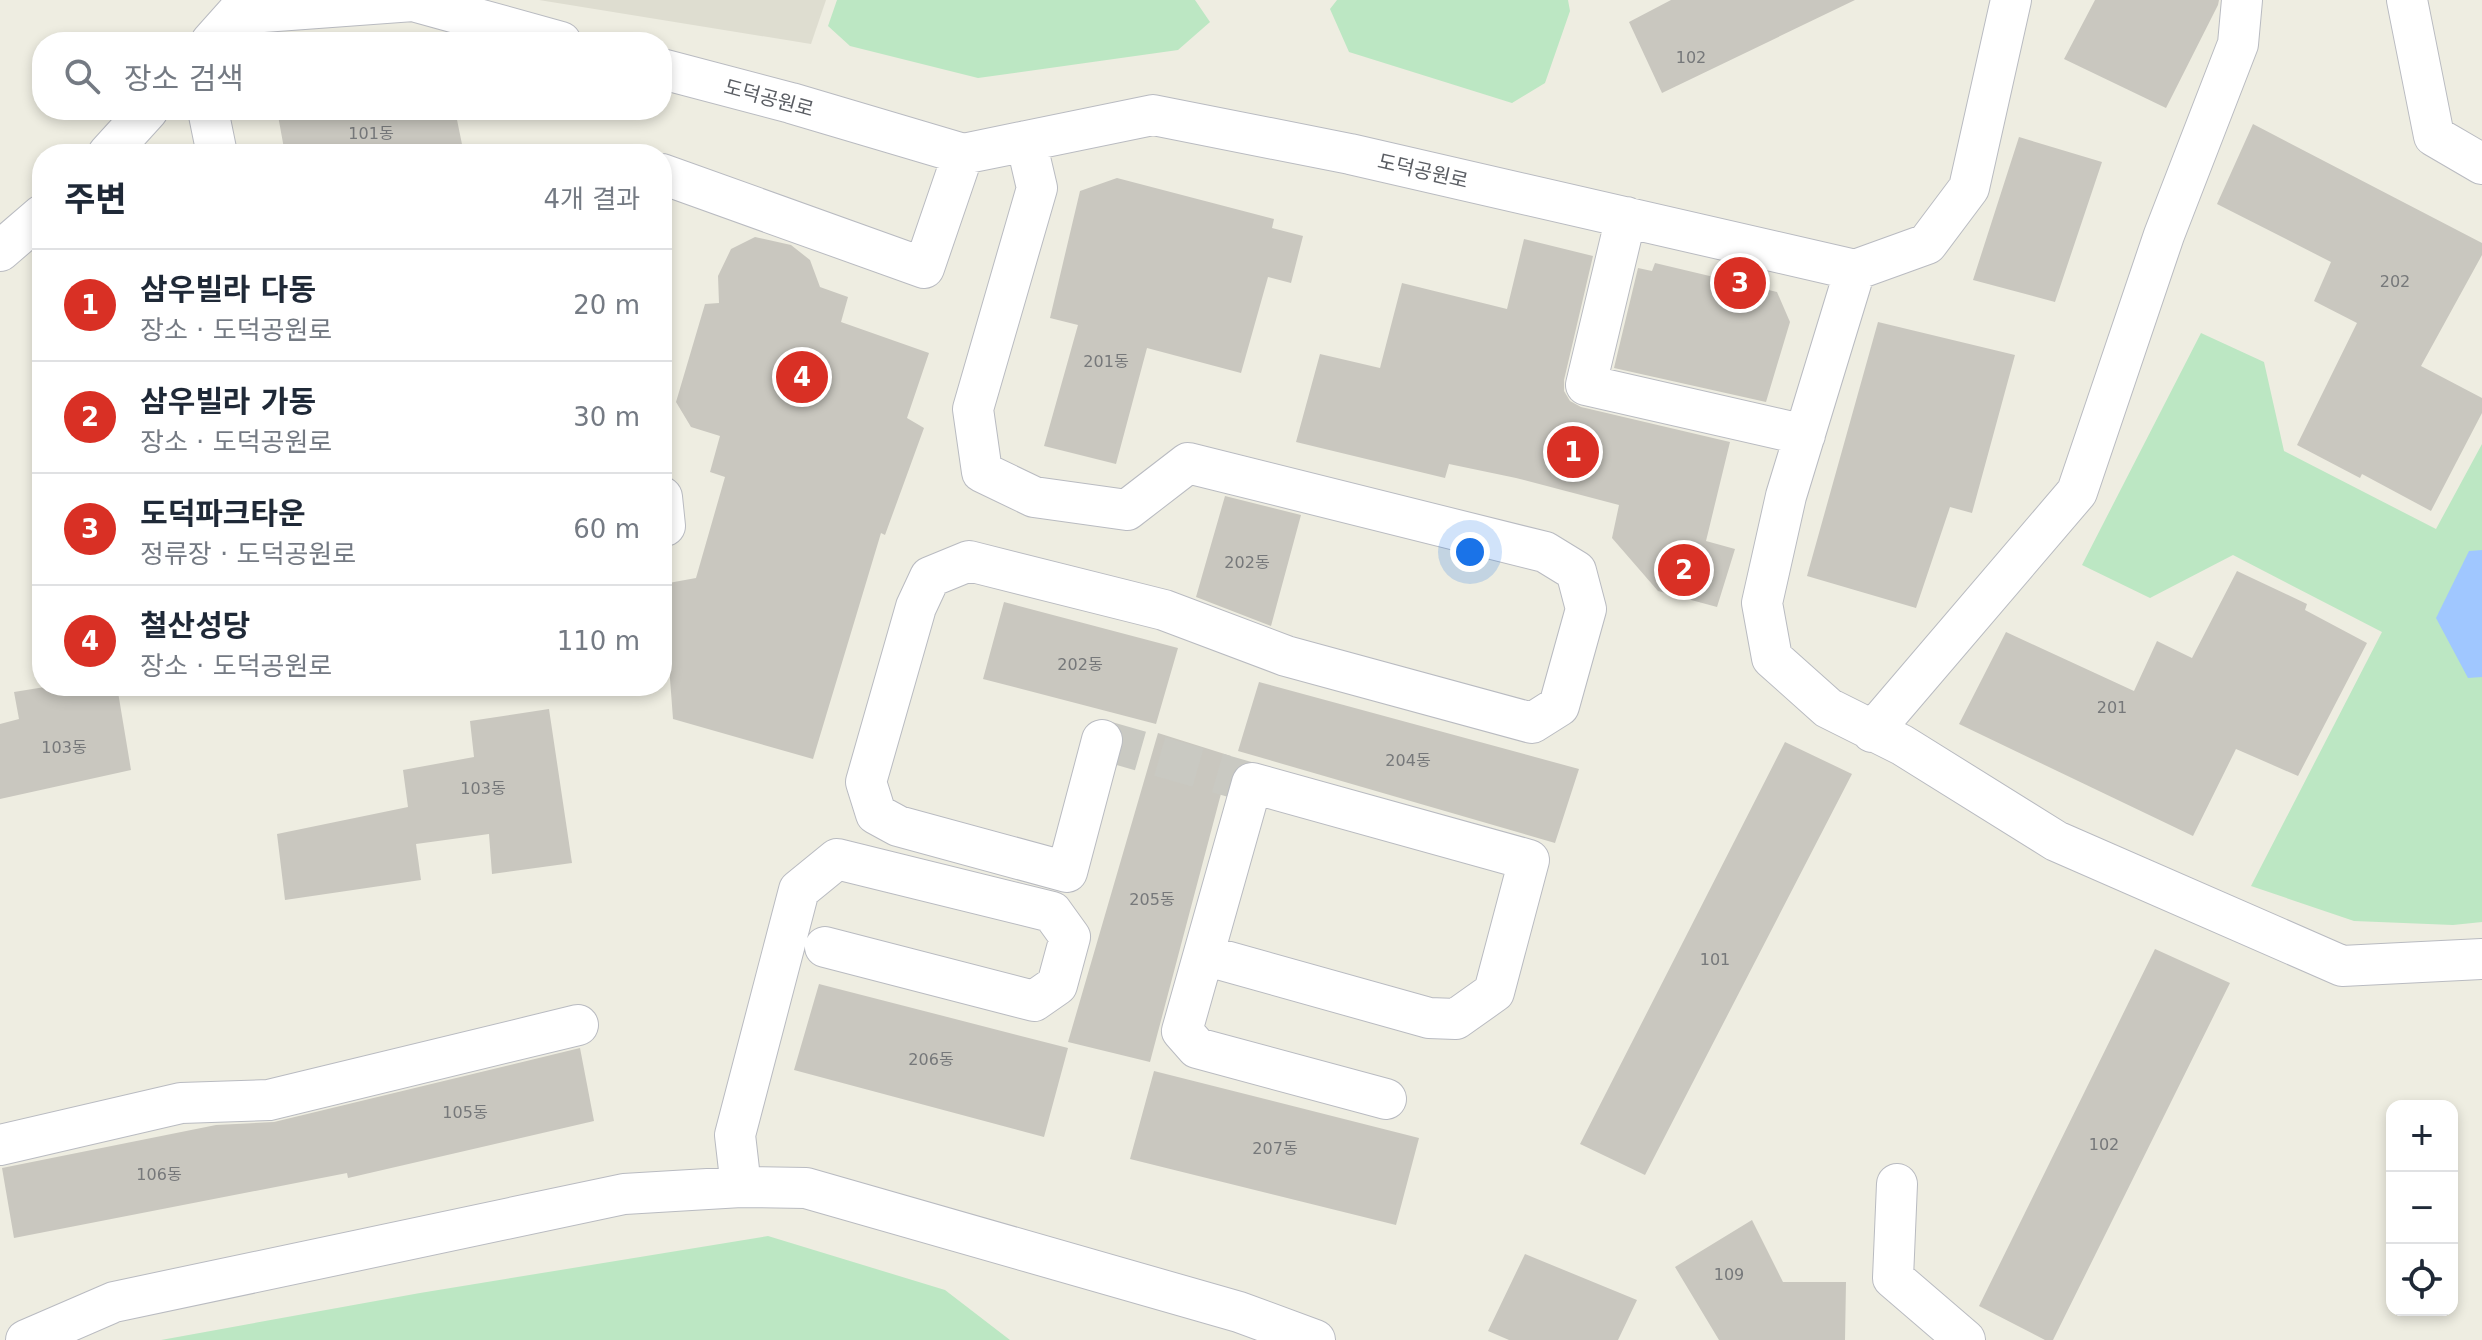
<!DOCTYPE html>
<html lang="ko">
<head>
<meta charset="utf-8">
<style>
	:root { --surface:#fff; --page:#f2f2f3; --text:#1f2937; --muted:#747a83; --line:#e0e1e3; --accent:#d93025 }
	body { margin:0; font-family:"DejaVu Sans","Noto Sans KR",sans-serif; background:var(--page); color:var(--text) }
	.controls { position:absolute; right:24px; bottom:24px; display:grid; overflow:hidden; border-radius:16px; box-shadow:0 4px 12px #0003 }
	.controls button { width:72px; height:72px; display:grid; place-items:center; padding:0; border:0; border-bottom:2px solid var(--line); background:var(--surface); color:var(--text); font:40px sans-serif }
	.you { position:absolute; left:1470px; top:552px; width:28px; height:28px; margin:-20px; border:6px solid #fff; border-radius:50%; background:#1a73e8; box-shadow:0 0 0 12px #1a73e833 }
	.badge { display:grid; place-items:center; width:52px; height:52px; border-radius:50%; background:var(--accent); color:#fff; font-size:26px; font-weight:700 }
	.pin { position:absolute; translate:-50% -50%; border:4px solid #fff; box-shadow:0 2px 8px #0006 }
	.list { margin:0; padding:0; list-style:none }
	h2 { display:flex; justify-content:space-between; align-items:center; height:104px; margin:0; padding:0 32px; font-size:34px }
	h2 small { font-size:26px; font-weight:400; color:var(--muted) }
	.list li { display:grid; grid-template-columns:52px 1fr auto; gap:24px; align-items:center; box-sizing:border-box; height:112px; padding:0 32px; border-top:2px solid var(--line) }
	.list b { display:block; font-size:30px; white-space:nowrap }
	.list p { margin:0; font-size:26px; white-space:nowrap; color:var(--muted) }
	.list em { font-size:26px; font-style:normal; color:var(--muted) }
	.icon { flex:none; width:44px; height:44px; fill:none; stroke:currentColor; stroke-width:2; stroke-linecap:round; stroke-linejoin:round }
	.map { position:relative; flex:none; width:2482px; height:1340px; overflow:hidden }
	.search { position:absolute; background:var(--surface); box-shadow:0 4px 12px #0003; left:32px; top:32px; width:640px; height:88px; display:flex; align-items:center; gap:20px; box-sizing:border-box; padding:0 28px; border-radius:32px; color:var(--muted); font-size:30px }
	.panel { position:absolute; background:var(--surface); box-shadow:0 4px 12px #0003; left:32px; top:144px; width:640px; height:552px; border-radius:32px }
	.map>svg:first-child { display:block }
	.education { fill:#deddd0 }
	.green { fill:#bce7c3 }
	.water { fill:#a0c7ff }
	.building { fill:#c9c7bf }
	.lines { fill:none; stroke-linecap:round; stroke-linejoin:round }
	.minor-tunnel { stroke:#c9c9c2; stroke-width:40; stroke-dasharray:40 20; stroke-linecap:butt }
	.minor-casing { stroke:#b9bbc1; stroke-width:42 }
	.minor { stroke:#fff; stroke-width:40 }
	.labels { text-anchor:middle; stroke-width:7; stroke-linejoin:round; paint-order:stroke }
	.number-label { font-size:16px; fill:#76787a }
	.street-label { font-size:20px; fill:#5a5d63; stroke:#fff }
</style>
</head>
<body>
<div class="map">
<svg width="2482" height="1340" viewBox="0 0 2482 1340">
	<rect width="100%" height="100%" fill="#eeede1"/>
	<!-- education -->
	<path class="education" d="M539 0H826L811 44Z"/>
	<!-- green -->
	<path class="green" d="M837 0H1195L1210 22 1178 50 978 78 850 46 828 26Z
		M1337 0H1568L1570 11 1545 83 1512 103 1349 52 1330 9Z
		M2201 333 2264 362 2284 451 2436 529 2482 444V922L2453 925 2354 921 2251 886 2382 632 2233 555 2150 598 2082 565Z
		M768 1236 945 1290 1010 1340H161L420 1293Z"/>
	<!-- water -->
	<path class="water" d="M2482 550V677L2468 678 2436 618 2469 551Z"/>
	<!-- building -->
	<path class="building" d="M1671 0H1855L1662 93 1629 22Z
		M2095 0H2219L2218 5 2166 108 2064 59Z
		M277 110H455L464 154H285Z
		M2253 124 2482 243V255L2421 366 2482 398V413L2431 511 2362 474 2360 478 2297 445 2357 323 2314 301 2331 262 2217 204Z
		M2019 137 2102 162 2055 302 1973 280Z
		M1117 178 1274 219 1272 228 1303 236 1291 283 1268 277 1241 373 1147 348 1116 464 1044 446 1078 325 1050 318 1080 191Z
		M755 237 791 245 810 260 820 287 848 297 841 322 929 353 907 418 924 428 885 535 881 533 813 759 673 719 663 584 696 578 725 477 710 472 720 436 691 427 676 402 705 304 719 303 718 276 731 249Z
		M1524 239 1593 256 1564 380V391L1570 401 1581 407 1730 442 1706 541 1735 549 1717 607 1658 591 1612 538 1619 505 1516 478 1449 464 1445 478 1296 442 1320 354 1380 368 1402 283 1507 309Z
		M1655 263 1777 292 1790 322 1766 402 1614 368 1638 268 1652 271Z
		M1878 322 2015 355 1972 513 1950 507 1916 608 1807 576Z
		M1225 496 1301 515 1271 626 1196 597Z
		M2237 571 2307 604 2305 610 2367 643 2298 776 2236 749 2193 836 1959 724 2006 632 2134 691 2157 641 2192 658Z
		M1004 602 1178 648 1156 724 983 679Z
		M1259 682 1579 769 1555 843 1238 751Z
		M51 686H117L131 770 0 799V724L19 719 14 692Z
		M549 709 572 863 492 874 489 834 416 844 421 880 285 900 277 834 408 807 403 770 474 757 470 721Z
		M1158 733 1231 756 1150 1062 1068 1042Z
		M1785 742 1852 774 1645 1175 1580 1144Z
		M2155 949 2230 983 2053 1340H2045L1979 1306Z
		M819 984 1068 1048 1044 1137 794 1070Z
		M580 1048 594 1121 348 1178 347 1173 14 1238 2 1168 216 1125 274 1122Z
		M1154 1071 1419 1138 1396 1225 1130 1159Z
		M1752 1220 1783 1282H1846L1845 1340H1719L1675 1267Z
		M1525 1254 1637 1300 1618 1340H1509L1488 1331Z"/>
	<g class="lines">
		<!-- minor-tunnel -->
		<path class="minor-tunnel" d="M1102 740 1252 783"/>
		<!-- minor casing -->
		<g class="minor-casing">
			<path id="minor" d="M2407 0 2434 136 2482 164
				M211 42 236 14 413 1 561 42
				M662 69 791 103 963 154 1153 115 1350 154 1855 270 1927 244 1969 188 2011 0
				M208 110 217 154
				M1026 141 1037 188 973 409 982 472 1034 497 1127 510 1188 463 1545 552 1576 571 1586 609 1559 706 1532 723 1286 656 1164 610 969 561 930 577 916 607 866 782 876 814 898 826 1067 872 1102 740
				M108 154 148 110
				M662 174 924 268 963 154
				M1626 217 1586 385 1805 435
				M0 251 42 215
				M1855 270 1786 496 1762 603 1772 658 1828 708 1902 745 2056 841 2342 966 2482 959
				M662 497 665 526
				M1872 732 2077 492 2164 235 2238 44 2242 0
				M1204 955 1429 1018 1456 1019 1494 992 1529 860 1252 783 1182 1031 1197 1048 1386 1099
				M0 1145 181 1103 269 1100 578 1025
				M1897 1184 1893 1278 1965 1340
				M741 1187 735 1135 799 890 837 859 1052 912 1070 937 1057 985 1034 1001 825 947
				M26 1340 114 1302 624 1194 741 1187 806 1188 1239 1312 1315 1340"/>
		</g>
		<!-- minor -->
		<use href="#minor" class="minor"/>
	</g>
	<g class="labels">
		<!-- number labels -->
		<g class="number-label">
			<text x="1691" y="63">102</text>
			<text x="371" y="139">101동</text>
			<text x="2395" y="287">202</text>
			<text x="1106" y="367">201동</text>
			<text x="1247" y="568">202동</text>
			<text x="1080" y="670">202동</text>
			<text x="2112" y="713">201</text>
			<text x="64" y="753">103동</text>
			<text x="1408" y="766">204동</text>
			<text x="483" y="794">103동</text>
			<text x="1152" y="905">205동</text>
			<text x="1715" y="965">101</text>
			<text x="931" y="1065">206동</text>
			<text x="465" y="1118">105동</text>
			<text x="2104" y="1150">102</text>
			<text x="1275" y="1154">207동</text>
			<text x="159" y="1180">106동</text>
			<text x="1729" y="1280">109</text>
		</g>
		<!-- street labels -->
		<g class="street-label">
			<text transform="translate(769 98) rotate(15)" y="7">도덕공원로</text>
			<text transform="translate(1423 171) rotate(13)" y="7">도덕공원로</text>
		</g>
	</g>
</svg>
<div class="controls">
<button>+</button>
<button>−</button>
<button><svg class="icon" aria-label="locate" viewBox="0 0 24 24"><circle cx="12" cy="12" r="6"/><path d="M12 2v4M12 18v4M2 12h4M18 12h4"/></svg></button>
</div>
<div class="you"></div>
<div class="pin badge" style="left:1573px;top:452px">1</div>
<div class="pin badge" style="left:1684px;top:570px">2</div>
<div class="pin badge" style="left:1740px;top:283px">3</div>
<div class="pin badge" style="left:802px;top:377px">4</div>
<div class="search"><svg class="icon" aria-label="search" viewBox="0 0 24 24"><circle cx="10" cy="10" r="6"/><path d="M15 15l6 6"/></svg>장소 검색</div>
<section class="panel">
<h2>주변<small>4개 결과</small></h2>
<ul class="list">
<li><span class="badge">1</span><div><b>삼우빌라 다동</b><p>장소 · 도덕공원로</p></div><em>20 m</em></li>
<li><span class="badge">2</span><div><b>삼우빌라 가동</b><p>장소 · 도덕공원로</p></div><em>30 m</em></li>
<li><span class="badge">3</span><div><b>도덕파크타운</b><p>정류장 · 도덕공원로</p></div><em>60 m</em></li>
<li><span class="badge">4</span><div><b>철산성당</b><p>장소 · 도덕공원로</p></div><em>110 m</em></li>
</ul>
</section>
</div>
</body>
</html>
